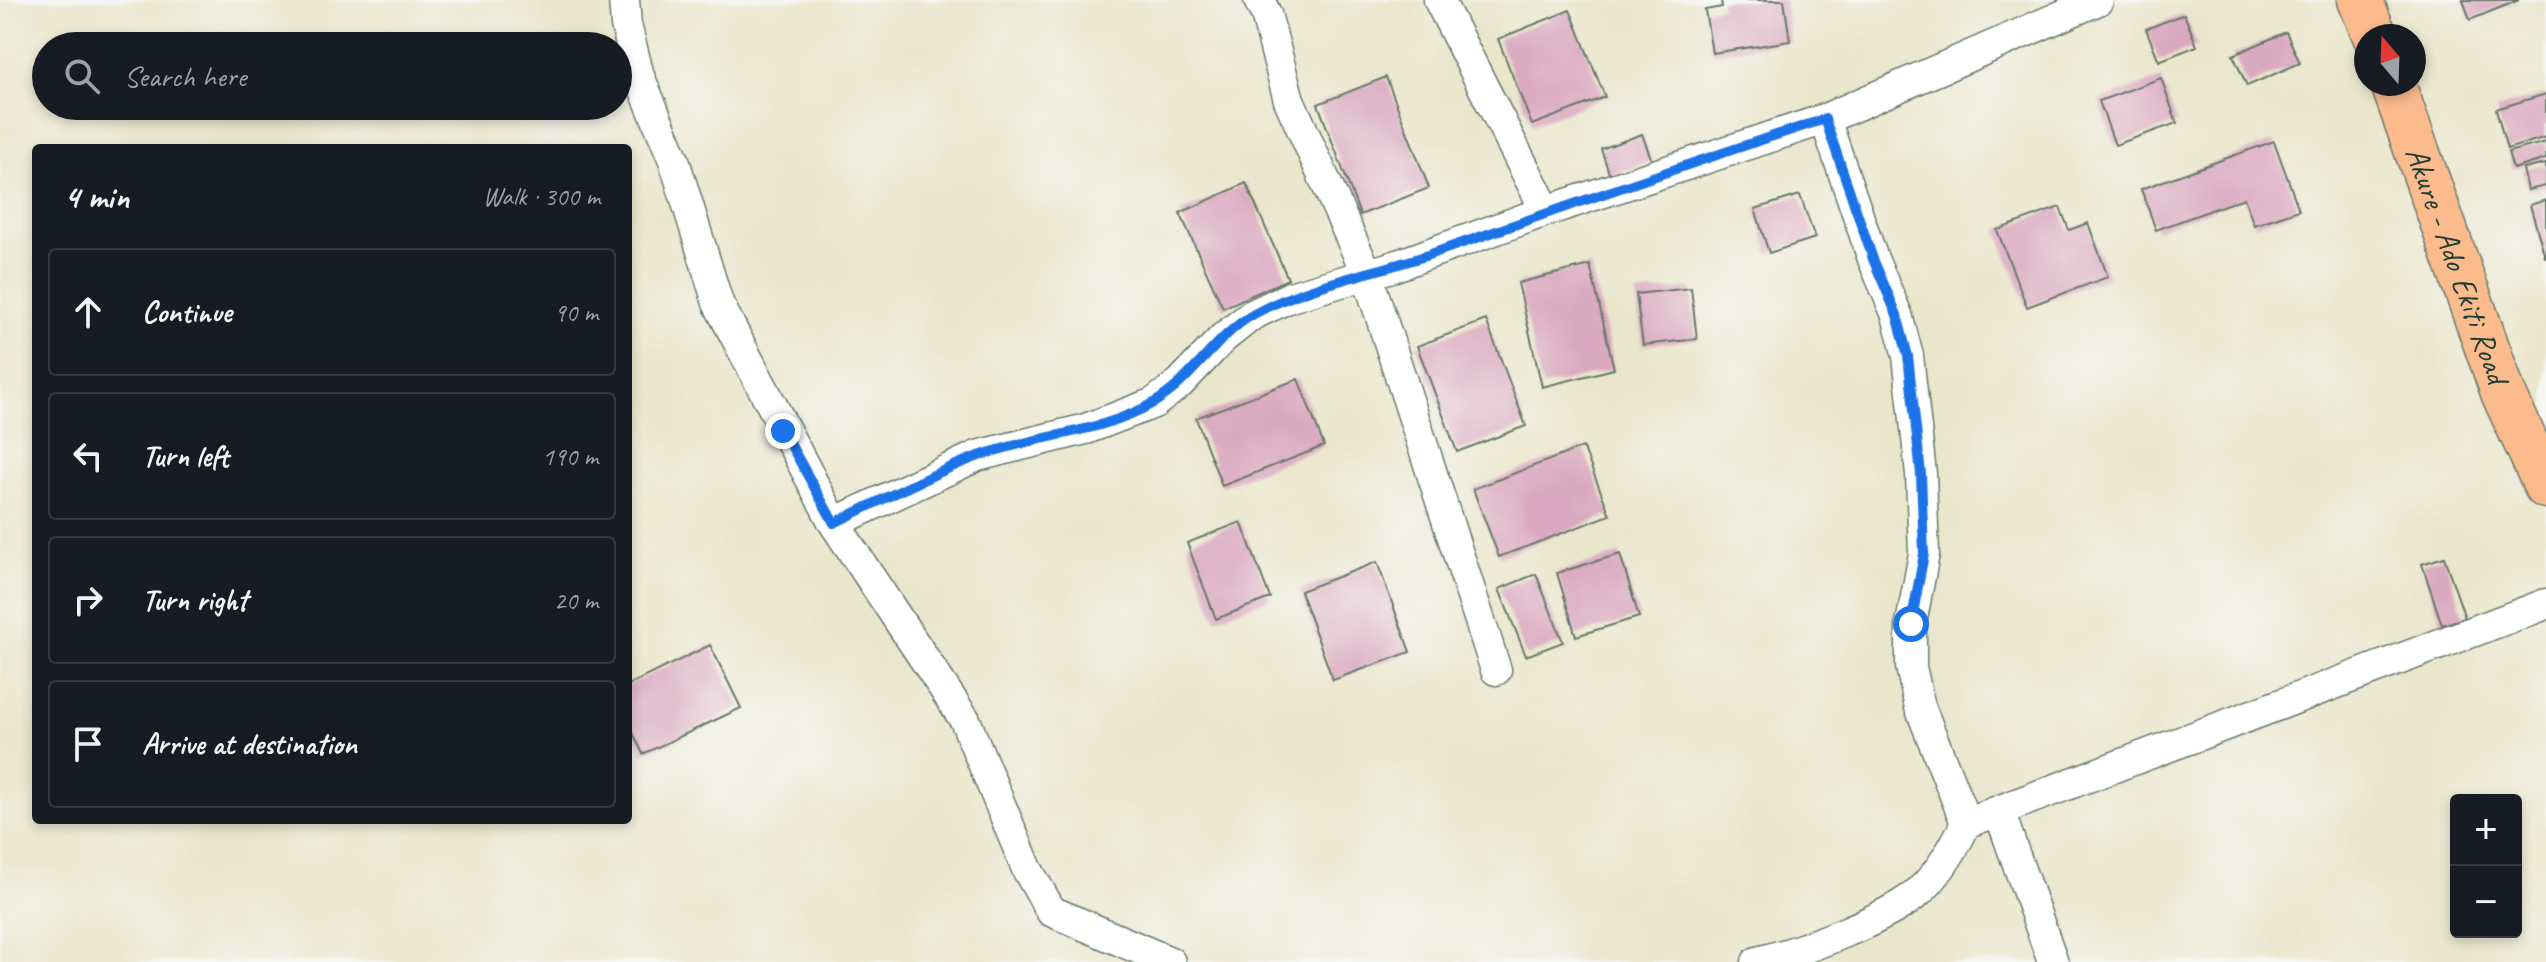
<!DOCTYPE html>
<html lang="en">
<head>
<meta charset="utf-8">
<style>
	:root { --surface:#171b24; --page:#20242c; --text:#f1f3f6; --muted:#9ea1a6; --line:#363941 }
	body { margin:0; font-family:Caveat,sans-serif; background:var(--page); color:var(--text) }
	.controls { position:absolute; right:24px; bottom:24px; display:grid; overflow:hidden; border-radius:8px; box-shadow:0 4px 12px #0003 }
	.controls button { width:72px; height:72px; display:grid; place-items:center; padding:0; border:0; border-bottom:2px solid var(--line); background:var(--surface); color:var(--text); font:40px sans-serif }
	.compass { position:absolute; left:2354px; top:24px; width:72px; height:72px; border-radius:50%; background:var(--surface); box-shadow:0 4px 12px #0003; rotate:341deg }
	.stop { position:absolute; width:24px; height:24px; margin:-18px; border:6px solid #1a73e8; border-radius:50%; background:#fff }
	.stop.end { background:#1a73e8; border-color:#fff; box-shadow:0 2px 8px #0008 }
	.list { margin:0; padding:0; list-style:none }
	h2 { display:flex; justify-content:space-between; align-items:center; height:104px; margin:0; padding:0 32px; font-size:34px }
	h2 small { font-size:26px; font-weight:400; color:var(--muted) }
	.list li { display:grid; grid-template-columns:52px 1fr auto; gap:24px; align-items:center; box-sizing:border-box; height:128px; margin:0 16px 16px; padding:0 16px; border:2px solid var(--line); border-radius:8px }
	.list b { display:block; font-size:30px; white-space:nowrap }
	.list em { font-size:26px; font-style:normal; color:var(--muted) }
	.icon { flex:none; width:44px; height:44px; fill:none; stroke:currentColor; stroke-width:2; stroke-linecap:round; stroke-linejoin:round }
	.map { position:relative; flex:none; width:2546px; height:962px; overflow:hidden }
	.search { position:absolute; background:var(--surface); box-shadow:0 4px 12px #0003; left:32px; top:32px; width:600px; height:88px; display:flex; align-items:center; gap:20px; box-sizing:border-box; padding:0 28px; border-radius:44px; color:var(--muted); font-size:30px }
	.panel { position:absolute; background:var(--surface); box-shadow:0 4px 12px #0003; left:32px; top:144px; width:600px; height:680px; border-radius:8px }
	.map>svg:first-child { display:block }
	.building { fill:#daa9bf }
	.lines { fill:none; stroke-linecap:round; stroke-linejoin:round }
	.street-casing { stroke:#667869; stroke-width:33 }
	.primary-casing { stroke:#667869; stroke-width:47 }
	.street { stroke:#fff; stroke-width:30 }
	.primary { stroke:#fbbb8d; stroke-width:44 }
	.route { stroke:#1a73e8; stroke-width:10 }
	.labels { text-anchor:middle; stroke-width:6; stroke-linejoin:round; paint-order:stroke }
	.street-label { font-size:32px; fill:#1f3d34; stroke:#f6f6f2 }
</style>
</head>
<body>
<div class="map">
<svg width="2546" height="962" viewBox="0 0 2546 962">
	<rect width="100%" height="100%" fill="#f6f6f2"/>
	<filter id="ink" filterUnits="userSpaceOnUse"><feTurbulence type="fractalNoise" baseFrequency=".0125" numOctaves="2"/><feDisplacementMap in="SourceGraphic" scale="16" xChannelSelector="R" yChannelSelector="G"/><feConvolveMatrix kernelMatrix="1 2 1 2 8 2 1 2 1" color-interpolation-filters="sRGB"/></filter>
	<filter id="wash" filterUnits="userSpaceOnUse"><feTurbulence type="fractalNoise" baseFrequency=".006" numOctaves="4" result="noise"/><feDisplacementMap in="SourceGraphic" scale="32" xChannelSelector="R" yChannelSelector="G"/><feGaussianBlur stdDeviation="1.8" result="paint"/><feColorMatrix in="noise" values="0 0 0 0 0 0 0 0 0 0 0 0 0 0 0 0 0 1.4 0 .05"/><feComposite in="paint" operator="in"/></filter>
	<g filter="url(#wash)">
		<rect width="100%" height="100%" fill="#eae6cc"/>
		<g id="blocks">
			<!-- building -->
			<path class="building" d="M1721 0H1784L1790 41 1712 53 1705 10 1722 7Z
				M2463 0H2519L2470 20Z
				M1570 10 1605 97 1532 125 1498 39Z
				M2184 14 2197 46 2159 61 2146 29Z
				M2286 32 2300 63 2247 86 2233 55Z
				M1386 77 1429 188 1360 215 1318 104Z
				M2161 78 2177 123 2115 145 2099 101Z
				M2546 94V137L2507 149 2496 109Z
				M1642 134 1652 161 1610 176 1601 149Z
				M2274 141 2299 210 2254 225 2244 198 2156 230 2141 189Z
				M2546 142V159L2513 169 2508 152Z
				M2546 164V186L2528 190 2523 169Z
				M1246 183 1288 279 1223 308 1180 213Z
				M1800 195 1815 238 1769 253 1755 209Z
				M2546 200V257H2545L2530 205Z
				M2060 207 2069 230 2088 223 2108 277 2027 307 1997 230Z
				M1590 265 1614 369 1542 387 1518 283Z
				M1691 288 1697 339 1643 345 1636 294Z
				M1486 320 1526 426 1457 452 1417 346Z
				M1298 379 1324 446 1222 486 1196 418Z
				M1583 447 1610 515 1499 557 1473 489Z
				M1241 522 1270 598 1216 619 1187 543Z
				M1620 554 1639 617 1576 636 1557 573Z
				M2444 557 2465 618 2442 625 2422 564Z
				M1377 562 1410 652 1333 680 1300 591Z
				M1536 574 1563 642 1526 656 1499 589Z
				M710 645 741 708 643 754 628 722V685Z"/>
		</g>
	</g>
	<g filter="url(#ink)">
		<use href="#blocks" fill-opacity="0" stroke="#667869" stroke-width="2"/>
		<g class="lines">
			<!-- street casing -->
			<g class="street-casing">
				<path id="street" d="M624 0 626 25 639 76 674 160 718 303 834 523 965 720 1027 869 1051 911 1170 962
					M1259 0 1266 14 1289 100 1367 274 1496 670
					M1439 0 1546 211
					M1825 119 1873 259 1897 315 1908 356 1921 474 1924 554 1911 624V667L1920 707 1966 823
					M834 523 977 456 1086 429 1154 403 1180 383 1223 338 1252 315 1290 297 1395 266 1546 211 1825 119 2098 0
					M1999 811 2053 962
					M1757 962C1800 952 1889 919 1921 890 1940 872 1955 846 1966 823L2546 604"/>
			</g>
			<!-- primary casing -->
			<g class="primary-casing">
				<g id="primary">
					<path d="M2360 0 2375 36"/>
					<path id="s1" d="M2393 84 2504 395 2546 486"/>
				</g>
			</g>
			<!-- street -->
			<use href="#street" class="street"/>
			<!-- primary -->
			<use href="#primary" class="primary"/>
		</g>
	</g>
	<g class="lines" filter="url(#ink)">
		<!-- route -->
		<path class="route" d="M783 431 834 523C881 501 928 475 976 457 1034 435 1101 434 1155 402 1193 380 1215 336 1254 314 1308 284 1373 274 1431 254 1562 208 1693 162 1825 119L1873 259 1897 315 1908 356 1921 474 1924 554 1911 624"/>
	</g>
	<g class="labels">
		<!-- street labels -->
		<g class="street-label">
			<text dy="11" stroke="none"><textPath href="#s1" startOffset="192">Akure - Ado Ekiti Road</textPath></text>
		</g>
	</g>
</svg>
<div class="controls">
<button>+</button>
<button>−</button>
</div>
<svg class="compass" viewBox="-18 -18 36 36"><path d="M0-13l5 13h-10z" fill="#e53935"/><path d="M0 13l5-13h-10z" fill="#9ea1a6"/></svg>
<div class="stop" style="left:1911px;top:624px"></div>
<div class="stop end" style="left:783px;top:431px"></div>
<div class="search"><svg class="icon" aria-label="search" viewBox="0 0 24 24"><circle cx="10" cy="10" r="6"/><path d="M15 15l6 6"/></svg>Search here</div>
<section class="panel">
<h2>4 min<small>Walk · 300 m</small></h2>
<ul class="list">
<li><svg class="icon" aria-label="ahead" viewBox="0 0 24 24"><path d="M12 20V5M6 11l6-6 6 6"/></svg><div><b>Continue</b></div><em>90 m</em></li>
<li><svg class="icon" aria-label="left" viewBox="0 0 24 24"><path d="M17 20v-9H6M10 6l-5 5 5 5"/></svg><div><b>Turn left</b></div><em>190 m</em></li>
<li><svg class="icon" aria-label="right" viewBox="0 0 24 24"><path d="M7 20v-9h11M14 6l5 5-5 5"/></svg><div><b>Turn right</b></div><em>20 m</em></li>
<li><svg class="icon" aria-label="arrive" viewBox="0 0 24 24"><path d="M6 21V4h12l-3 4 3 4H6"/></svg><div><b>Arrive at destination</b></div></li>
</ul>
</section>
</div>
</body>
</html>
